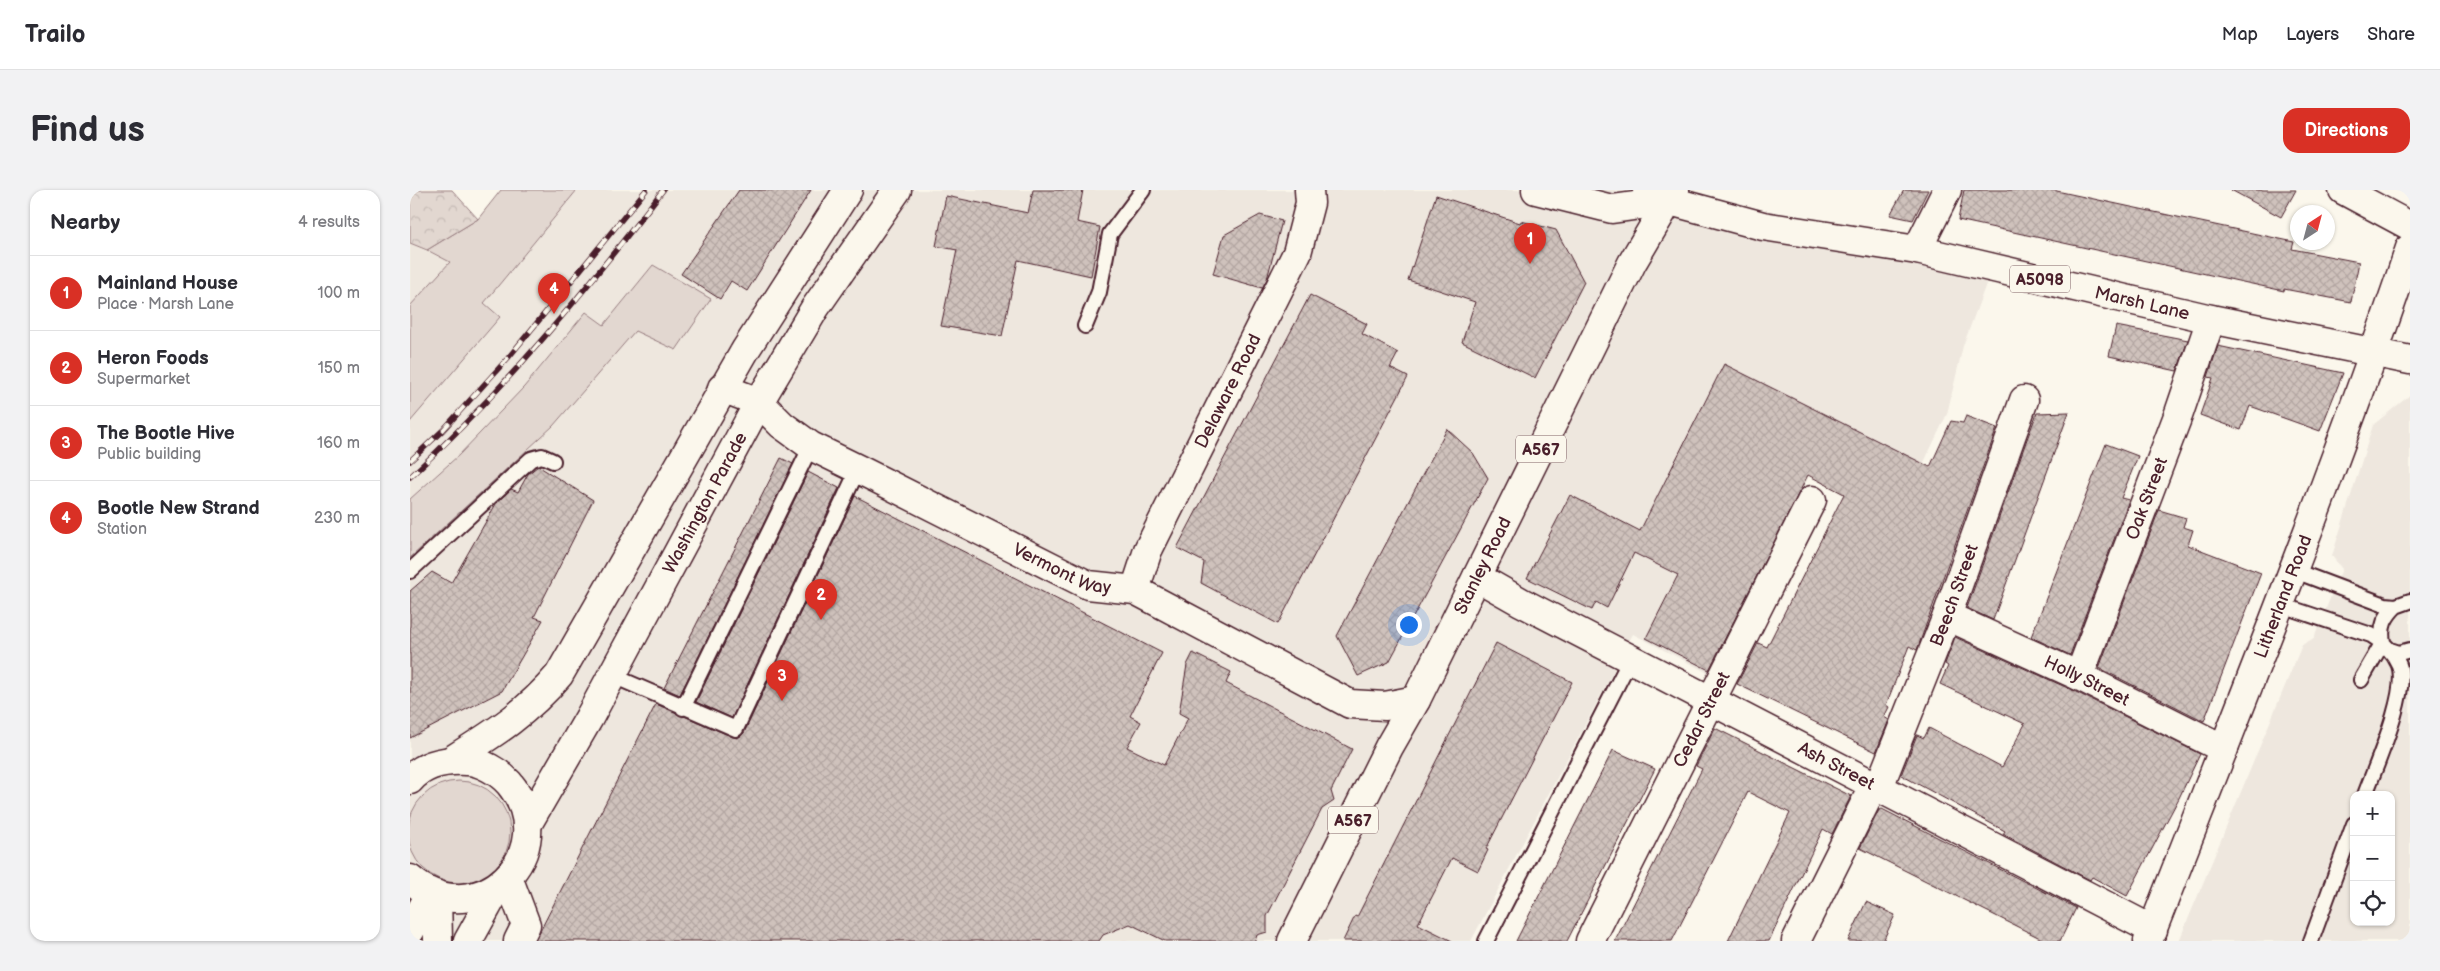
<!DOCTYPE html>
<html lang="en">
<head>
<meta charset="utf-8">
<style>
	:root { --surface:#fff; --page:#f2f2f3; --text:#2b2b33; --muted:#7c7c81; --line:#e1e1e2; --accent:#d93025 }
	body { margin:0; font-family:"Balsamiq Sans",sans-serif; background:var(--page); color:var(--text) }
	.controls { position:absolute; right:15px; bottom:15px; display:grid; overflow:hidden; border-radius:10px; box-shadow:0 1px 4px #0004 }
	.controls button { width:45px; height:45px; display:grid; place-items:center; padding:0; border:0; border-bottom:1px solid var(--line); background:var(--surface); color:var(--text); font:25px sans-serif }
	.compass { position:absolute; left:1880px; top:15px; width:45px; height:45px; border-radius:50%; background:var(--surface); box-shadow:0 1px 4px #0004; rotate:36deg }
	.you { position:absolute; left:998px; top:434px; width:18px; height:18px; margin:-12px; border:4px solid #fff; border-radius:50%; background:#1a73e8; box-shadow:0 0 0 8px #1a73e833 }
	.badge { display:grid; place-items:center; width:32px; height:32px; border-radius:50%; background:var(--accent); color:#fff; font-size:16px; font-weight:700 }
	.pin { position:absolute; translate:-50% -41px; filter:drop-shadow(0 1px 2px #0008) }
	.pin::after { content:''; position:absolute; top:26px; width:18px; height:15px; background:inherit; clip-path:polygon(0 0,100% 0,50% 100%) }
	.list { margin:0; padding:0; list-style:none }
	h2 { display:flex; justify-content:space-between; align-items:center; height:65px; margin:0; padding:0 20px; font-size:21px }
	h2 small { font-size:16px; font-weight:400; color:var(--muted) }
	.list li { display:grid; grid-template-columns:32px 1fr auto; gap:15px; align-items:center; box-sizing:border-box; height:75px; padding:0 20px; border-top:1px solid var(--line) }
	.list b { display:block; font-size:19px; white-space:nowrap }
	.list p { margin:0; font-size:16px; white-space:nowrap; color:var(--muted) }
	.list em { font-size:16px; font-style:normal; color:var(--muted) }
	.icon { flex:none; width:28px; height:28px; fill:none; stroke:currentColor; stroke-width:2; stroke-linecap:round; stroke-linejoin:round }
	.map { position:relative; flex:none; width:2000px; height:751px; overflow:hidden; border-radius:15px }
	header { display:flex; align-items:center; gap:30px; box-sizing:border-box; height:70px; padding:0 25px; background:var(--surface); border-bottom:1px solid var(--line) }
	header strong { font-size:24px }
	nav { display:flex; gap:28px; margin-inline-start:auto; font-size:18px }
	.intro { display:flex; align-items:center; justify-content:space-between; box-sizing:border-box; height:120px; padding:0 30px }
	h1 { margin:0; font-size:35px }
	.button { padding:12px 22px; border-radius:15px; background:var(--accent); color:#fff; font-size:18px; font-weight:700 }
	main { display:flex; gap:30px; padding:0 30px }
	aside { flex:1; background:var(--surface); border-radius:15px; box-shadow:0 1px 4px #0004 }
	.map>svg:first-child { display:block }
	.built { fill:#eee7de; fill-rule:evenodd }
	.grass { fill:#e2d7d0; stroke:#967b7e }
	.forest { fill:url(#forest-crowns); stroke:#967b7e }
	.building { fill:url(#building-cross-hatch); stroke:#4a1f2b }
	.lines { fill:none; stroke-linecap:round; stroke-linejoin:round }
	.lane-casing { stroke:#4a1f2b; stroke-width:18 }
	.street-casing { stroke:#4a1f2b; stroke-width:31 }
	.secondary-casing { stroke:#4a1f2b; stroke-width:31 }
	.primary-casing { stroke:#4a1f2b; stroke-width:31 }
	.lane { stroke:#fbf7ec; stroke-width:14 }
	.street { stroke:#fbf7ec; stroke-width:28 }
	.secondary { stroke:#fbf7ec; stroke-width:28 }
	.primary { stroke:#fbf7ec; stroke-width:28 }
	.rail-casing { stroke:#4a1f2b; stroke-width:5.5 }
	.rail { stroke:#fbf7ec; stroke-width:4; stroke-dasharray:11; stroke-linecap:butt }
	.labels { text-anchor:middle; stroke-width:4; stroke-linejoin:round; paint-order:stroke }
	.shield { fill:#fbf7ec; stroke:#7f6065; stroke-width:1 }
	.shield-label { font-size:16px; font-weight:bold; fill:#4a1f2b }
	.street-label { font-size:18px; fill:#4a1f2b; stroke:#fbf7ec }
</style>
</head>
<body>
<header>
<strong>Trailo</strong>
<nav><a>Map</a><a>Layers</a><a>Share</a></nav>
</header>
<div class="intro"><h1>Find us</h1><a class="button">Directions</a></div>
<main>
<aside>
<h2>Nearby<small>4 results</small></h2>
<ul class="list">
<li><span class="badge">1</span><div><b>Mainland House</b><p>Place · Marsh Lane</p></div><em>100 m</em></li>
<li><span class="badge">2</span><div><b>Heron Foods</b><p>Supermarket</p></div><em>150 m</em></li>
<li><span class="badge">3</span><div><b>The Bootle Hive</b><p>Public building</p></div><em>160 m</em></li>
<li><span class="badge">4</span><div><b>Bootle New Strand</b><p>Station</p></div><em>230 m</em></li>
</ul>
</aside>
<div class="map">
<svg width="2000" height="751" viewBox="0 0 2000 751">
	<defs>
		<pattern id="forest-crowns" width="20" height="18" patternUnits="userSpaceOnUse" patternTransform="scale(1.25)"><rect width="20" height="18" fill="#e2d7d0"/><path d="M2 6a3 3 0 1 1 6 0M12 15a3 3 0 1 1 6 0" fill="none" stroke="#c3b8b3"/></pattern>
		<pattern id="building-cross-hatch" width="8" height="8" patternUnits="userSpaceOnUse" patternTransform="scale(1.25)"><rect width="8" height="8" fill="#cfc2bc"/><path d="M0 0l8 8M0 8l8-8" fill="none" stroke="#b3a6a2"/></pattern>
	</defs>
	<rect width="100%" height="100%" fill="#fbf7ec"/>
	<filter id="ink" filterUnits="userSpaceOnUse"><feTurbulence type="fractalNoise" baseFrequency=".02" numOctaves="2"/><feDisplacementMap in="SourceGraphic" scale="10" xChannelSelector="R" yChannelSelector="G"/><feConvolveMatrix kernelMatrix="1 2 1 2 8 2 1 2 1" color-interpolation-filters="sRGB"/></filter>
	<g filter="url(#ink)">
		<!-- built -->
		<path class="built" d="M167 0H1204L1582 78 1553 156 1537 224 1487 329 1398 285 1298 483 1223 444 1061 751H24L0 737V368L143 236 225 140 301 109 243 75 194 135 176 122 114 197 49 265 0 309V232L90 127 74 113Z
			M0 53 40 72 0 116Z
			M2000 205V751H1769L1892 455 1904 448 1932 379 1922 366 1963 235ZM1944 605H1981V732H1944Z"/>
		<!-- grass -->
		<path class="grass" d="M91 0H167L74 113 90 127 0 232V116L40 72 17 60 68 29Z
			M243 75 301 109 266 160 225 141 143 236 0 368V309L49 265 114 197 176 122 194 135Z
			M-2 642a51 51 0 1 1 102 0a51 51 0 1 1-102 0Z"/>
		<!-- forest -->
		<path class="forest" d="M0 0H42L68 29 17 60 0 53Z"/>
		<!-- building -->
		<path class="building" d="M329 0H401L337 101 321 91 310 109 271 84Z
			M623 0H673L667 32 690 37 681 86 608 70 592 146 531 136 547 60 526 56 536 6 618 23Z
			M1494 0H1518L1503 30 1480 25Z
			M1554 0H1642L1884 52 1882 59 1949 72 1941 112 1874 99V101L1548 30Z
			M1821 0H1886L1871 27Z
			M1026 5 1110 33 1111 31 1146 40 1174 92 1125 188 1052 152 1065 112 998 90Z
			M850 25 872 31 857 89 852 98 803 84 814 45Z
			M900 105 957 134 952 144 988 163 980 178 998 187 868 434 791 393 794 372 767 358Z
			M1706 136 1778 150 1767 181 1699 166Z
			M1808 156 1933 183 1910 241 1840 216 1831 240 1790 225 1803 188 1798 187Z
			M1314 174 1520 277 1541 231 1553 233 1556 226 1587 238 1507 460 1499 456 1476 515 1479 517 1474 527 1479 530 1466 562 1327 494 1348 453 1357 457 1434 304 1398 285 1299 480 1236 448 1268 385 1224 363 1197 418 1186 412 1182 420 1117 388 1160 305 1230 341Z
			M1659 222 1583 430 1557 418 1617 249 1627 223Z
			M1037 239 1063 263 1078 288 979 472 948 486 927 446Z
			M1696 254 1728 266 1711 308 1719 310 1660 465 1621 447Z
			M371 268 383 274 270 505 254 498Z
			M128 276 183 310 124 427 133 430 92 501 0 548V401L22 382 41 393 87 312 101 299 108 302 118 284Z
			M398 282 429 298 322 528 286 512Z
			M445 306 752 463 720 526 731 532 717 557 754 575 778 528 769 523 777 475 783 463 821 482 816 493 942 559 921 601 924 611 912 619 857 726V742L847 745 845 751H755L720 734 693 745 689 751H125L246 514 323 547 327 548 334 543Z
			M1749 320 1776 328 1773 337 1783 340 1778 355 1851 383 1794 531 1689 478Z
			M1545 447 1662 500 1790 564 1769 608 1717 706 1682 687 1680 690 1593 644 1595 641 1491 585 1507 545 1514 548 1519 538 1592 577 1615 534 1530 494 1538 476 1535 474Z
			M1086 453 1162 492 1076 659 1078 660 1068 681 1042 668 1008 734 1042 751H933L945 726 947 727Z
			M1305 538 1441 606 1422 644 1413 639 1359 751H1318L1380 623 1338 602 1262 751H1205L1292 579 1286 576Z
			M1203 560 1245 579 1157 751H1106Z
			M1472 619 1666 718 1650 751H1636L1450 658 1469 620Z
			M1456 712 1485 725 1473 751H1438Z"/>
		<g class="lines">
			<!-- lane casing -->
			<g class="lane-casing">
				<path id="lane" d="M675 136 689 102 700 44 733 0
					M0 381 121 269 132 266 143 271
					M1885 381 1975 415 1986 416 2000 411
					M1871 415 1961 445C1973 452 1983 461 1989 475 1999 502 1965 577 1955 605
					M1980 460 1989 463 2000 460
					M201 485 326 539 448 279
					M1951 490 1973 452C1970 436 1975 427 1986 416
					M273 518 401 256
					M1076 751 1221 468
					M1901 751 1944 634"/>
			</g>
			<!-- street casing -->
			<g class="street-casing">
				<g id="street">
					<path d="M1933 0 2000 36"/>
					<path d="M1507 60 1537 0"/>
					<path id="s1" d="M312 198 349 212 372 235 401 256 448 279 678 395 725 400 940 514 975 516 1006 510"/>
					<path id="s2" d="M1067 387 1111 412 1743 740"/>
					<path id="s3" d="M725 400 738 360 887 63 900 13 899 0"/>
					<path id="s4" d="M1537 426 1669 486 1814 559"/>
					<path id="s5" d="M1669 486 1769 223 1801 129"/>
					<path id="s6" d="M1469 597 1537 426 1614 210"/>
					<path d="M98 687 116 735 108 751"/>
					<path d="M0 741 20 704"/>
					<path id="s7" d="M1180 751 1402 310"/>
					<path d="M1386 751 1464 595"/>
					<path id="s8" d="M1738 751C1828 521 1921 292 2000 58"/>
				</g>
			</g>
			<!-- secondary casing -->
			<g class="secondary-casing">
				<g id="secondary">
					<path d="M40 571C83 544 116 524 149 485L336 159 438 0"/>
					<path d="M0 590C14 574 36 570 56 571 71 571 89 582 99 593 156 661 67 747 0 689"/>
					<path id="s9" d="M117 635 179 528 349 212 405 118 487 0"/>
					<path d="M27 705 28 751"/>
					<path d="M58 751 88 697"/>
				</g>
			</g>
			<!-- primary casing -->
			<g class="primary-casing">
				<g id="primary">
					<path d="M1126 0 1202 19 1260 11"/>
					<path id="s10" d="M1237 0 1260 11 1353 36 1507 60 1801 129 2000 170"/>
					<path id="s11" d="M882 751 979 557 1006 510 1222 73 1265 0"/>
				</g>
			</g>
			<!-- lane -->
			<use href="#lane" class="lane"/>
			<!-- street -->
			<use href="#street" class="street"/>
			<!-- secondary -->
			<use href="#secondary" class="secondary"/>
			<!-- primary -->
			<use href="#primary" class="primary"/>
			<!-- rail casing -->
			<g class="rail-casing">
				<path id="rail" d="M0 271 33 240 98 168 236 0
					M0 287C94 201 175 101 253 0"/>
			</g>
			<!-- rail -->
			<use href="#rail" class="rail"/>
		</g>
	</g>
	<g class="labels">
		<!-- shield labels -->
		<g class="shield">
			<rect x="1600" y="75.5" width="60" height="27" rx="4"/>
			<rect x="1106" y="245.5" width="50" height="27" rx="4"/>
			<rect x="918" y="616.5" width="50" height="27" rx="4"/>
		</g>
		<g class="shield-label">
			<text x="1630" y="95">A5098</text>
			<text x="1131" y="265">A567</text>
			<text x="943" y="636">A567</text>
		</g>
		<!-- street labels -->
		<g class="street-label">
			<text dy="6" stroke="none"><textPath href="#s10" startOffset="509">Marsh Lane</textPath></text>
			<text dy="6" stroke="none"><textPath href="#s3" startOffset="220">Delaware Road</textPath></text>
			<text dy="6" stroke="none"><textPath href="#s5" startOffset="190">Oak Street</textPath></text>
			<text dy="6" stroke="none"><textPath href="#s9" startOffset="368">Washington Parade</textPath></text>
			<text dy="6" stroke="none"><textPath href="#s11" startOffset="421">Stanley Road</textPath></text>
			<text dy="6" stroke="none"><textPath href="#s1" startOffset="388">Vermont Way</textPath></text>
			<text dy="6" stroke="none"><textPath href="#s6" startOffset="206">Beech Street</textPath></text>
			<text dy="6" stroke="none"><textPath href="#s8" startOffset="370">Litherland Road</textPath></text>
			<text dy="6" stroke="none"><textPath href="#s4" startOffset="154">Holly Street</textPath></text>
			<text dy="6" stroke="none"><textPath href="#s7" startOffset="248">Cedar Street</textPath></text>
			<text dy="6" stroke="none"><textPath href="#s2" startOffset="406">Ash Street</textPath></text>
		</g>
	</g>
</svg>
<div class="controls">
<button>+</button>
<button>−</button>
<button><svg class="icon" aria-label="locate" viewBox="0 0 24 24"><circle cx="12" cy="12" r="6"/><path d="M12 2v4M12 18v4M2 12h4M18 12h4"/></svg></button>
</div>
<svg class="compass" viewBox="-18 -18 36 36"><path d="M0-13l5 13h-10z" fill="#e53935"/><path d="M0 13l5-13h-10z" fill="#7c7c81"/></svg>
<div class="you"></div>
<div class="pin badge" style="left:1120px;top:74px">1</div>
<div class="pin badge" style="left:411px;top:430px">2</div>
<div class="pin badge" style="left:372px;top:511px">3</div>
<div class="pin badge" style="left:144px;top:124px">4</div>
</div>
</main>
</body>
</html>
